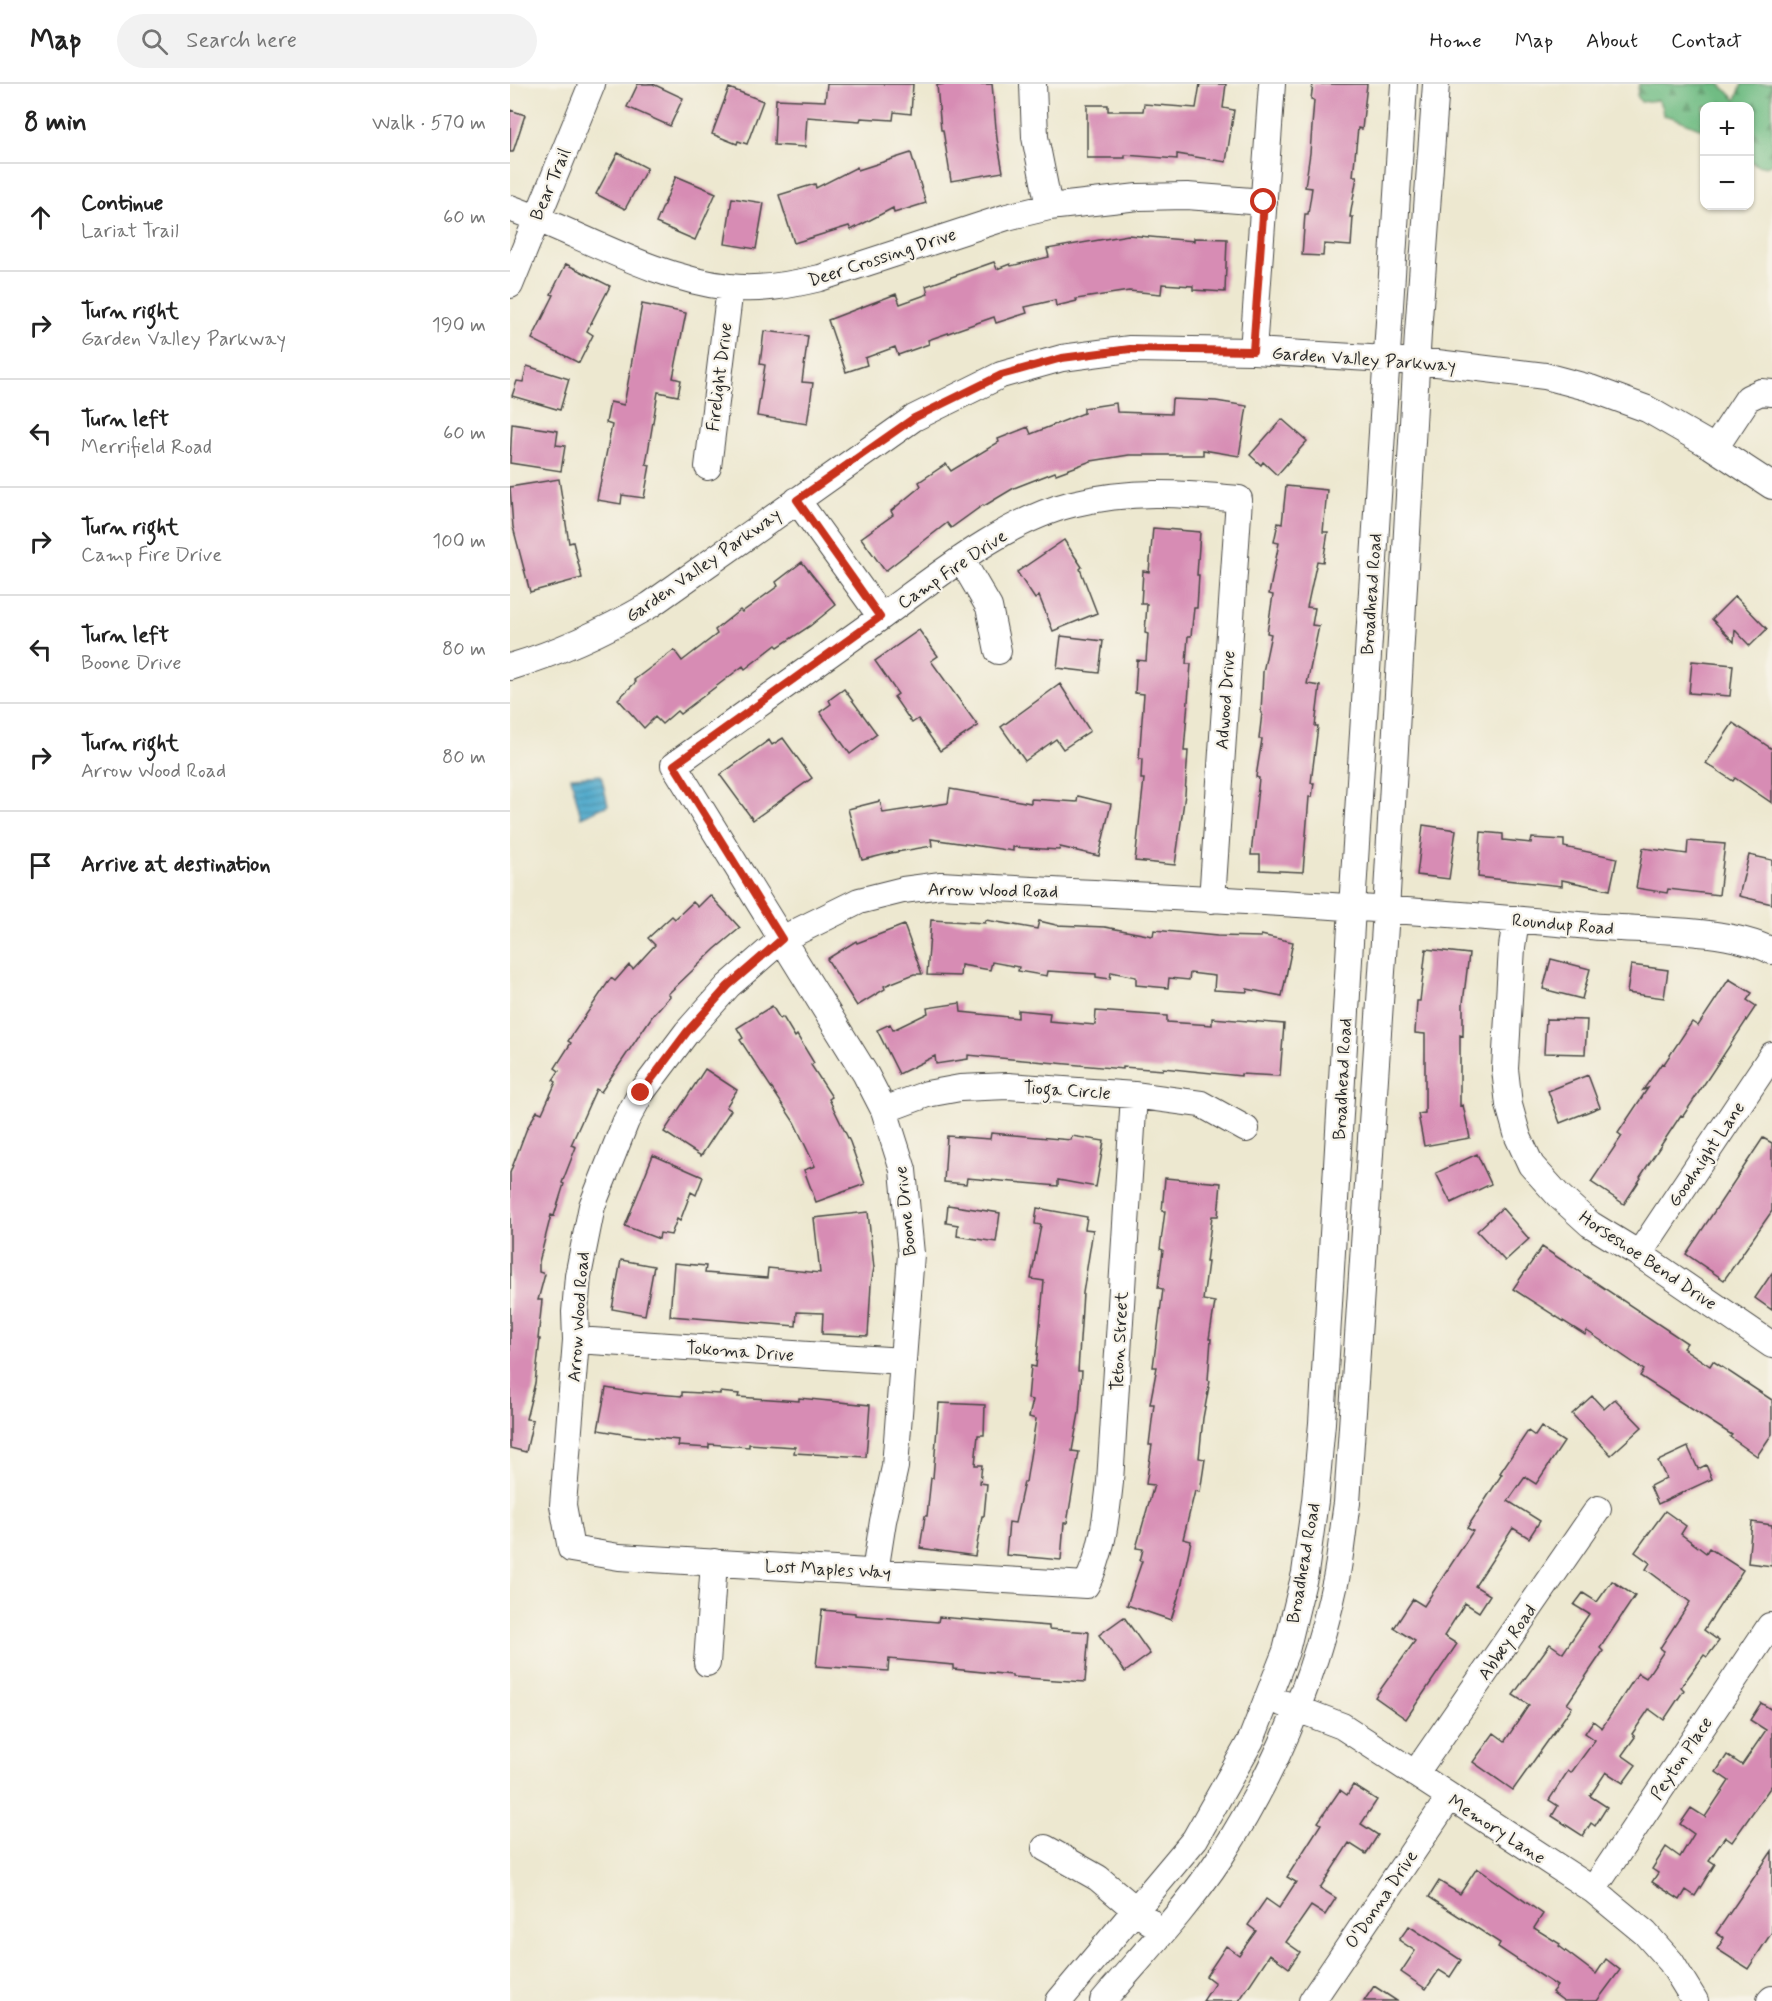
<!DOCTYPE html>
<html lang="en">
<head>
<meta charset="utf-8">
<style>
	:root { --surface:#fff; --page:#f2f2f2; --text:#222; --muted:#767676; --line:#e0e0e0 }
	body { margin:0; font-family:Mynerve,sans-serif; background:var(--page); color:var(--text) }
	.controls { position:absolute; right:18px; top:18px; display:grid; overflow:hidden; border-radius:12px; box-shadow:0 2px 4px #0004 }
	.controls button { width:54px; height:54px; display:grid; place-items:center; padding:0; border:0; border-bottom:2px solid var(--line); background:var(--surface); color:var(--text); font:30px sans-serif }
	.stop { position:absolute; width:18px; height:18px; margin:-14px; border:4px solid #c8321e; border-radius:50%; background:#fff }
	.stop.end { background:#c8321e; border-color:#fff; box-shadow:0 2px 6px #0008 }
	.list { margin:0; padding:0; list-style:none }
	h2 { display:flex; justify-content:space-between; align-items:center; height:78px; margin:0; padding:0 24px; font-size:26px }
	h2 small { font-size:20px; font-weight:400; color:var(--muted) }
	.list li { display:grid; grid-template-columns:39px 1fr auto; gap:18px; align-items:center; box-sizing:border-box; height:108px; padding:0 24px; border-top:2px solid var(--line) }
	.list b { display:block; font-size:22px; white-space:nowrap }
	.list p { margin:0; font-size:20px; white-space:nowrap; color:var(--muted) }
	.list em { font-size:20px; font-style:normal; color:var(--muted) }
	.icon { flex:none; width:33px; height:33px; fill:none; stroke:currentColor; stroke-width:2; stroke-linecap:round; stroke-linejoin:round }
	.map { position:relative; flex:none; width:1262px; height:1917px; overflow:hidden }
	header { display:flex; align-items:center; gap:36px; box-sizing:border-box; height:84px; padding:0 30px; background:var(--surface); border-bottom:2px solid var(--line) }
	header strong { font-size:28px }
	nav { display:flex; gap:33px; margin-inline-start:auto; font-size:21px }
	.search { width:420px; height:54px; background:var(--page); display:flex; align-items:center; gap:15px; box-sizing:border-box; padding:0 21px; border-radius:33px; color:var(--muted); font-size:22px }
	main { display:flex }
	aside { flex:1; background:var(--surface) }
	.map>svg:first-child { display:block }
	.forest { fill:url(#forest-firs); stroke:#4e7457; stroke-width:1.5 }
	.water { fill:url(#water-rules); stroke:#3c6a7b; stroke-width:1.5 }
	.building { fill:#d78cb4 }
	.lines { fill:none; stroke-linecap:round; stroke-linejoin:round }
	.minor-casing { stroke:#484744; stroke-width:28 }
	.minor { stroke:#fff; stroke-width:26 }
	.route { stroke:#c8321e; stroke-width:8 }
	.labels { text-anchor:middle; stroke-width:4.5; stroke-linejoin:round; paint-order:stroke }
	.street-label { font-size:18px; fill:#2b2b2b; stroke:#f7f3e8 }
</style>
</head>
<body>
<header>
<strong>Map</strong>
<div class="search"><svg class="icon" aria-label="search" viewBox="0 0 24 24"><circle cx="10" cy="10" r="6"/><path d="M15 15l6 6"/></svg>Search here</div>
<nav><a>Home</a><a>Map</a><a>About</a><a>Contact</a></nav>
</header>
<main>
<aside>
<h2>8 min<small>Walk · 570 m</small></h2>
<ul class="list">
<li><svg class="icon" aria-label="ahead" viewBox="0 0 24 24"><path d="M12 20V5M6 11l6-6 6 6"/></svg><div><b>Continue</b><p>Lariat Trail</p></div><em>60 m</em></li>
<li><svg class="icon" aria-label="right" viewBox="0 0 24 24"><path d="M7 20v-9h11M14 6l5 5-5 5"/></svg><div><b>Turn right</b><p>Garden Valley Parkway</p></div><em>190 m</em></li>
<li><svg class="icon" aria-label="left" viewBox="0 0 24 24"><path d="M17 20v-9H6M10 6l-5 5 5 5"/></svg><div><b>Turn left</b><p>Merrifield Road</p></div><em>60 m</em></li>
<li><svg class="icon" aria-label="right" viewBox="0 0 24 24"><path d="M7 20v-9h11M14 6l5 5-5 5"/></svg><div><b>Turn right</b><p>Camp Fire Drive</p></div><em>100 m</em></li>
<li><svg class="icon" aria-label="left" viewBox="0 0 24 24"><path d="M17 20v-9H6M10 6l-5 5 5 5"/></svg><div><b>Turn left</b><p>Boone Drive</p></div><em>80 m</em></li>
<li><svg class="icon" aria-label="right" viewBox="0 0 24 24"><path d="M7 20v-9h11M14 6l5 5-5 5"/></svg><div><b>Turn right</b><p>Arrow Wood Road</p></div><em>80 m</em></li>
<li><svg class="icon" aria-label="arrive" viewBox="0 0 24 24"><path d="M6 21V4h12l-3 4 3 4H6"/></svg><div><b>Arrive at destination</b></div></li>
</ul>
</aside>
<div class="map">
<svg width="1262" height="1917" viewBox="0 0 1262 1917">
	<defs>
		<pattern id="forest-firs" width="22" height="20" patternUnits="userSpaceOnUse" patternTransform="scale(1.5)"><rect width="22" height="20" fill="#70bc83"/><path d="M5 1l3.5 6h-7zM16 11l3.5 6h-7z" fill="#5c996b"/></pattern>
		<pattern id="water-rules" width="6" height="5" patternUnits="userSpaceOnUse" patternTransform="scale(1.5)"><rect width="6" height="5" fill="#4da8cb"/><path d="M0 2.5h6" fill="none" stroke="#4089a5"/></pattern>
	</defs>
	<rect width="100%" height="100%" fill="#f7f3e8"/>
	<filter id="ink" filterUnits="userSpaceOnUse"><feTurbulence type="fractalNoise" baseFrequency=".0167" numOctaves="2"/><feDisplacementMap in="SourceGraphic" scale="12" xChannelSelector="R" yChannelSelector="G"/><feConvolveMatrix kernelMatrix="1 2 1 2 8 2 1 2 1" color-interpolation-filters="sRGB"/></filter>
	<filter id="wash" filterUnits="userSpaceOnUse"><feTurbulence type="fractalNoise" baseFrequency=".008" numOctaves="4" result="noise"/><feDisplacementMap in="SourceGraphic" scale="24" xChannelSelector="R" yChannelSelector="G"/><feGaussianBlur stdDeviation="1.35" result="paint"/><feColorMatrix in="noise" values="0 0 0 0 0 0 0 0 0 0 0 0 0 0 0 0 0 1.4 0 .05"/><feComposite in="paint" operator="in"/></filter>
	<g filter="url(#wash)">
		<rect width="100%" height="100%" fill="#ede8d0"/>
		<!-- forest -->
		<path class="forest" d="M1129 0H1210L1226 16 1232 0H1262V80C1254 83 1245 83 1240 76V22H1194V46L1165 34 1153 31 1152 24 1148 16 1131 18 1127 11Z"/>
		<!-- water -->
		<path class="water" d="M91 691 98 721 71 733 61 693Z"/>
		<g id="blocks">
			<!-- building -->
			<path class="building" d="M128 0H143L173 14 160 42 117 23Z
				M317 0H403L401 30 384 28 383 36 351 34 350 37 297 33 295 63 264 61 266 15 315 17Z
				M435 0H482L487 55 493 88 441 97 433 46H431L427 1Z
				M690 0H716L713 24 724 26 716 78 667 70V75L615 71V74H577V21H598V27H633L634 20 686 24Z
				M803 0H857L852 45 848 44 843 92H847L840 133H843L841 162 814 160 813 172 792 171 795 130H798L802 104 795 103 800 69 804 16 801 15Z
				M219 4 253 17 237 60 228 57 227 60 202 50Z
				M0 26 15 31 3 68H0Z
				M108 69 137 84 115 125 86 110Z
				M401 69 416 119 384 129 383 124 341 146 339 142 284 159 269 111 305 100 306 104 347 83 348 86Z
				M166 92 206 109 185 156 146 139Z
				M222 114 254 119 246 165 215 160Z
				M618 151 684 157V154L717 155 715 208 683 206V202L652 200 651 210 619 207 566 215 567 217 546 222 545 216 515 223 517 229 486 239 484 233 418 256 419 260 388 271 385 263 355 274 357 281 336 288 318 236 386 210 390 220 418 210 416 202 484 178 487 185 500 180 501 182 539 173 537 165Z
				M56 180 100 202 77 247 83 251 69 279 22 255 44 211 41 210Z
				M132 220 176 229 163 294 171 296 168 312 148 308 136 380 140 381 134 414 112 411 111 420 87 416 102 341 96 339 100 318 114 321Z
				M254 247 298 252 292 298 303 299 297 340 247 332 255 281 250 280Z
				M17 282 59 295 50 326 2 312 7 297 13 298Z
				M662 315 706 317 737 322 729 372 693 366V371H619L581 377 546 390 545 388 504 404 474 422 473 421 441 444 437 439 375 487 351 454 383 431 381 427 411 402 409 398 436 380 441 387 489 358 488 355 518 343 521 350 574 329V324L606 319 607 328 661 330Z
				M772 335 797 357 767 391 753 378 751 381 740 371Z
				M2 340 48 347 46 361 55 362 51 387 0 379Z
				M49 395 59 459 63 458 72 494 20 508 3 443 0 403Z
				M776 402 817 406 813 448H818L813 478 807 477 797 523 805 524 802 541 809 542 797 600 810 602 805 642H808L801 699H804L802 713H799L793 788 750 786V771H741L749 694 746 693 752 655H749L752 629H751L753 588 761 550 757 549 763 511 759 510 769 459 764 458 768 439 772 440Z
				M643 444 690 448 687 491H689L687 524H684L681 552H678L676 580H681L674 667H678L675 710 665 781 625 777 634 695H631L632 675H629L634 610 625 609 627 576 636 577 638 550 635 549 637 520H631L633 487 639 488Z
				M554 456 572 483 570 485 587 529 543 547 529 512 525 515 507 488Z
				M292 478 326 521 300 542 268 563 266 561 235 585 233 582 170 630 167 627 152 640 145 633 134 644 108 615 126 598 124 596 164 566 172 577 207 550 205 546 230 526 232 528 268 502 266 498Z
				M1225 512 1257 545 1240 562 1225 546 1224 558 1202 535Z
				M409 546 428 572 421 577 468 642 430 667 408 635 402 639 384 613 388 610 365 577Z
				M551 552 593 557 589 589 547 584Z
				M1182 577 1223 581 1220 612 1179 609Z
				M550 600 580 647 553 665 546 655 515 677 491 643Z
				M334 605 367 650 340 670 310 628 321 620 319 616Z
				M1223 639 1262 665V719L1225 694 1223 697 1196 679Z
				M273 654 302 694 243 736 210 691 259 656 262 661Z
				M440 705 521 719V715L567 718 568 712 601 720 589 772 550 763 549 766 503 763V767L421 755 422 762 381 769 352 776 338 725 370 717 373 729 438 719Z
				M913 741 946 746 939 795 907 791Z
				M971 748 993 750V756L1021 759 1022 754 1054 756V763L1107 774 1100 806 1052 796V802L968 793Z
				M1178 757 1215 760 1209 811 1158 805 1157 809 1126 804 1133 764 1177 770Z
				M1239 771 1262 776V820L1229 812Z
				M200 811 230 844 205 865 158 910 160 912 143 931 91 1008 86 1005 61 1061 66 1063 52 1099 54 1100 44 1132 41 1131 29 1178V1188L35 1190 28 1216H32L28 1255H30L25 1299 16 1335 23 1336 16 1368 0 1364V1089L17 1044 27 1027 32 1029 46 998 43 996 49 987 45 984 61 959 58 957 101 894 105 897 119 881 123 885 145 861 138 854 162 832 165 835 183 818 188 823Z
				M421 836 475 839 476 836 527 845 529 837 546 841 595 843 643 852 644 846 707 852 751 853V851L783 858 772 912 737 905V908L704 906 705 892 680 889 679 896 659 894 658 904 626 901V893L601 888 600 895 586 893V890L538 887 537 892 508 887 509 883 482 878 480 886 451 881 450 892 417 891Z
				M394 841 412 890H404L374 902 375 905 347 922 317 875 346 857 347 859Z
				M916 865 959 870 953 919V952L950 951V1022L953 1021 960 1054 914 1062 908 1030 915 1029V950L905 949 907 917H910Z
				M1041 875 1080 885 1072 915 1033 905Z
				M1121 881 1158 886 1154 914 1117 909Z
				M1219 895 1242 909 1237 916 1246 922 1173 1032 1171 1031 1130 1093 1131 1094 1114 1120 1081 1098 1112 1052 1108 1049 1138 1004 1133 1006 1152 979 1154 980 1182 938 1188 942Z
				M450 919 451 928 508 934V926L540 929 539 937 585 941 586 927 657 932V938L702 941V934L774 940 770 992 731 990V992L653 984V986L613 983V985L458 971V975L426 980 425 972 389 990 367 946 380 940 383 946 418 929 417 924Z
				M262 922 270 935 273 933 285 953 287 951 304 979 301 981 322 1013 319 1015 340 1058 355 1100 306 1118 294 1086 305 1082 284 1038 230 956 233 954 227 944Z
				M1036 935 1077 936 1075 970 1034 969Z
				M195 985 227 1006 216 1023 221 1026 191 1072 154 1048Z
				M1078 991 1090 1023 1050 1039 1038 1007Z
				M481 1049 561 1056 562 1052 594 1057 586 1103 548 1096V1102L457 1094 456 1100 434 1098 437 1052 480 1055Z
				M1253 1054 1262 1059V1127L1214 1196 1176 1170Z
				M967 1070 981 1100 941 1119 926 1089Z
				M143 1071 193 1093 186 1111 181 1108 170 1137 167 1135 161 1151 150 1149 149 1155 115 1142Z
				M655 1094 711 1099 708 1132H702L696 1178H698L693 1216 705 1218 699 1255H701L698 1296 700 1297 693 1334 689 1374 695 1375 690 1408 685 1407 673 1455 681 1457 671 1504 661 1536 617 1521 632 1477H630L633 1465 626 1464 644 1401 636 1400 642 1361H639L644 1320H640L647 1283H643L653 1205 648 1204 653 1166 650 1165 655 1127H652Z
				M438 1121 490 1129 486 1158 447 1152 448 1141 436 1139Z
				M527 1124 577 1133 575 1145 583 1146 573 1209 568 1287H572L569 1329 562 1367 569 1368 557 1439H554L551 1476 496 1471 499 1438 505 1439 514 1398H516L526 1335 519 1333 523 1316 518 1315 521 1282 526 1283 534 1197 521 1195 531 1141 525 1140Z
				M992 1124 1019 1155 995 1177 967 1147Z
				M358 1128 364 1184 361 1200 358 1252 312 1250 313 1229 287 1228 286 1242 160 1232 164 1179 196 1182 195 1189 257 1194 258 1184 310 1189 304 1134Z
				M1032 1163 1177 1259 1173 1264 1200 1282 1203 1277 1262 1316V1350L1247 1372 1220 1353 1222 1351 1130 1292 1134 1286 1077 1247 1075 1251 1003 1205Z
				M111 1176 144 1182 135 1231 102 1225Z
				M1262 1189V1226L1245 1214Z
				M96 1304 132 1310 133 1309 172 1312V1308L210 1310V1308L229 1310 228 1313 289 1317V1314L360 1321 356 1373 284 1369 285 1363 239 1360V1363L199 1360V1364L168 1362 169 1356 124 1352 88 1346Z
				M1082 1312 1094 1325 1105 1315 1132 1343 1101 1371 1062 1330Z
				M429 1319 475 1321 474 1351H468L465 1381H472L470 1399 477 1400 474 1432H472L465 1472 410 1464 415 1432H417L421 1394H423Z
				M1031 1343 1054 1358 1026 1400 1015 1393 998 1417 1030 1437 1019 1454 1003 1444 965 1502 980 1511 969 1528 955 1519 934 1552 947 1560 896 1635 865 1613 905 1557 884 1544 903 1515 914 1522 963 1447 957 1444 992 1390 990 1389 1018 1347 1025 1352Z
				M1178 1363 1188 1385 1196 1381 1202 1395 1148 1420 1140 1402 1156 1394 1148 1377Z
				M1155 1427 1176 1442 1171 1450 1196 1469 1199 1464 1233 1486 1194 1546 1209 1557 1197 1573 1194 1571 1171 1603 1174 1606 1154 1636 1139 1625 1122 1650 1125 1653 1112 1671 1126 1681 1113 1699 1096 1688 1080 1712 1097 1723 1085 1742 1081 1739 1073 1752 1042 1732 1048 1722 1039 1716 1058 1687 1061 1689 1085 1656 1075 1649 1083 1637 1092 1644 1128 1589 1136 1594 1154 1567 1150 1564 1180 1518 1136 1485 1140 1479 1125 1468Z
				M1242 1438 1262 1441V1482L1238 1479Z
				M1102 1497 1125 1512 1090 1564 1093 1567 1057 1620 1062 1623 1003 1706 963 1678 984 1649 995 1657 1019 1621 1003 1611 1040 1560 1053 1569 1079 1530 1064 1521 1073 1509 1087 1518Z
				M312 1526 345 1529V1531L428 1538 429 1533 539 1542V1545L579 1548 575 1598 502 1593V1591L443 1585V1581L379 1575 378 1587 306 1582Z
				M614 1533 640 1570 615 1588 589 1551Z
				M1251 1619 1262 1626V1701L1222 1758 1215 1753 1199 1776 1205 1780 1185 1812 1176 1806 1170 1816 1142 1798 1148 1789 1142 1785 1156 1763 1170 1773 1184 1750 1170 1740 1181 1724 1195 1733 1219 1697 1206 1688 1217 1671 1232 1681 1256 1646 1240 1636Z
				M843 1701 867 1716 851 1740 868 1751 856 1770 839 1759 810 1804 826 1814 815 1831 801 1822 776 1858 790 1868 779 1884 760 1870 729 1917H693L705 1899 696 1892 716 1862 729 1871 746 1847 738 1841 756 1815 769 1824 786 1798 777 1793 811 1740 808 1738 830 1706 837 1711Z
				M1262 1767V1848L1238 1885 1207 1865 1214 1854 1206 1849Z
				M967 1784 1033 1830 1024 1844 1050 1860 1049 1862 1086 1890 1096 1875 1110 1886 1087 1917H1054L1042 1908 1047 1902 988 1863 990 1859 919 1813 929 1797 950 1810Z
				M899 1842 951 1876 940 1893 929 1886 916 1905 891 1888 905 1867 889 1856Z
				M864 1902 887 1917H854Z"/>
		</g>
	</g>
	<g filter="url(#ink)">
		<use href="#blocks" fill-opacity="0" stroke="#484744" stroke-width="1.5"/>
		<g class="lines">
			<!-- minor casing -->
			<g class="minor-casing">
				<path id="minor" d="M523 0 525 53 539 123
					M0 124C72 150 142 194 219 203 249 207 281 201 310 194L497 133 539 123 628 113 677 112 754 118
					M0 201 82 0
					M743 267 762 0
					M1205 364 1238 314 1251 308 1262 309
					M198 383 220 204
					M287 416 371 533
					M451 475 479 523 488 567
					M0 583C50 568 95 547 140 521L404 334 491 291 552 274 620 265 743 267 876 275 927 279 1035 292 1080 304 1137 325 1201 362 1262 402
					M1006 835 1002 863 995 985 999 1021 1008 1053 1021 1081 1048 1111 1080 1140 1129 1170 1262 1261
					M624 1011 600 1398C596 1434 593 1468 576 1501L109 1473 61 1465 53 1421 66 1256 65 1228 68 1192 82 1122 116 1037 131 1009 177 948 218 902 272 855 349 817 393 806 431 801C647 813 864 821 1079 842 1133 847 1214 843 1262 867
					M374 1026 417 1010 450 1004 498 1002 624 1011 691 1020 736 1045
					M1129 1170 1262 971
					M66 1256 393 1277
					M365 1488 373 1437 385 1383 401 1170 393 1086 374 1026 356 991 164 681C233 632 302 582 371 533 426 493 494 437 562 420 621 406 668 409 729 415L702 816
					M197 1579 204 1478
					M772 1619 832 1642 1083 1806 1135 1849 1161 1878 1185 1917
					M905 1690 1088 1425
					M535 1764 588 1794 639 1837
					M1083 1806 1260 1542
					M549 1917 685 1755 741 1656 776 1567 795 1489 805 1417 812 1339 842 824 894 0
					M593 1917C633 1870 677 1824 711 1772 765 1688 805 1594 826 1495 831 1470 833 1444 837 1419L876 827 908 249 926 0
					M802 1917 939 1714
					M1260 1917 1262 1915"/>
			</g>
			<!-- minor -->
			<use href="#minor" class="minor"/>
		</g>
	</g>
	<g class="lines" filter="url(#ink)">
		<!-- route -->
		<path class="route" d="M131 1009 177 948 218 902 272 855 164 681 370 533 287 416 404 334 491 291 552 274 620 265 743 267 754 118"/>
	</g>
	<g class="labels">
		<!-- street labels -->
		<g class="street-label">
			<text transform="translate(40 100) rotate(-67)" y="6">Bear Trail</text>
			<text transform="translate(372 173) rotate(-18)" y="6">Deer Crossing Drive</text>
			<text transform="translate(854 275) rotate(4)" y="6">Garden Valley Parkway</text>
			<text transform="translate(209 293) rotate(-83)" y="6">Firelight Drive</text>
			<text transform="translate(193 481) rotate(-35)" y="6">Garden Valley Parkway</text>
			<text transform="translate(442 485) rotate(-34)" y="6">Camp Fire Drive</text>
			<text transform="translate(861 510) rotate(-86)" y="6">Broadhead Road</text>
			<text transform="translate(715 616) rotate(-86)" y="6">Adwood Drive</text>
			<text transform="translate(483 806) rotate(1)" y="6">Arrow Wood Road</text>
			<text transform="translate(1053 840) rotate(5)" y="6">Roundup Road</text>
			<text transform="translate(832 995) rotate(-87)" y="6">Broadhead Road</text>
			<text transform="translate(557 1006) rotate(4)" y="6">Tioga Circle</text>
			<text transform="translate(1196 1070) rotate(-56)" y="6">Goodnight Lane</text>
			<text transform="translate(395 1127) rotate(-96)" y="6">Boone Drive</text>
			<text transform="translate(1138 1176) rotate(34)" y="6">Horseshoe Bend Drive</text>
			<text transform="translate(68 1233) rotate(-86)" y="6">Arrow Wood Road</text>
			<text transform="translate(609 1257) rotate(-87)" y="6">Teton Street</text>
			<text transform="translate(230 1267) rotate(4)" y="6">Tokoma Drive</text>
			<text transform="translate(793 1479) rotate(-80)" y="6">Broadhead Road</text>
			<text transform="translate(318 1485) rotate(3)" y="6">Lost Maples Way</text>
			<text transform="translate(997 1558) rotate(-55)" y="6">Abbey Road</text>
			<text transform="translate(1171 1674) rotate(-56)" y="6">Peyton Place</text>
			<text transform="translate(987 1745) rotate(33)" y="6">Memory Lane</text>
			<text transform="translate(871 1815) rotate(-56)" y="6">O'Donna Drive</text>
		</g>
	</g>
</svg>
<div class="controls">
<button>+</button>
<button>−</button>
</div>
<div class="stop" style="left:754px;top:118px"></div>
<div class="stop end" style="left:131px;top:1009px"></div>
</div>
</main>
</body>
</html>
